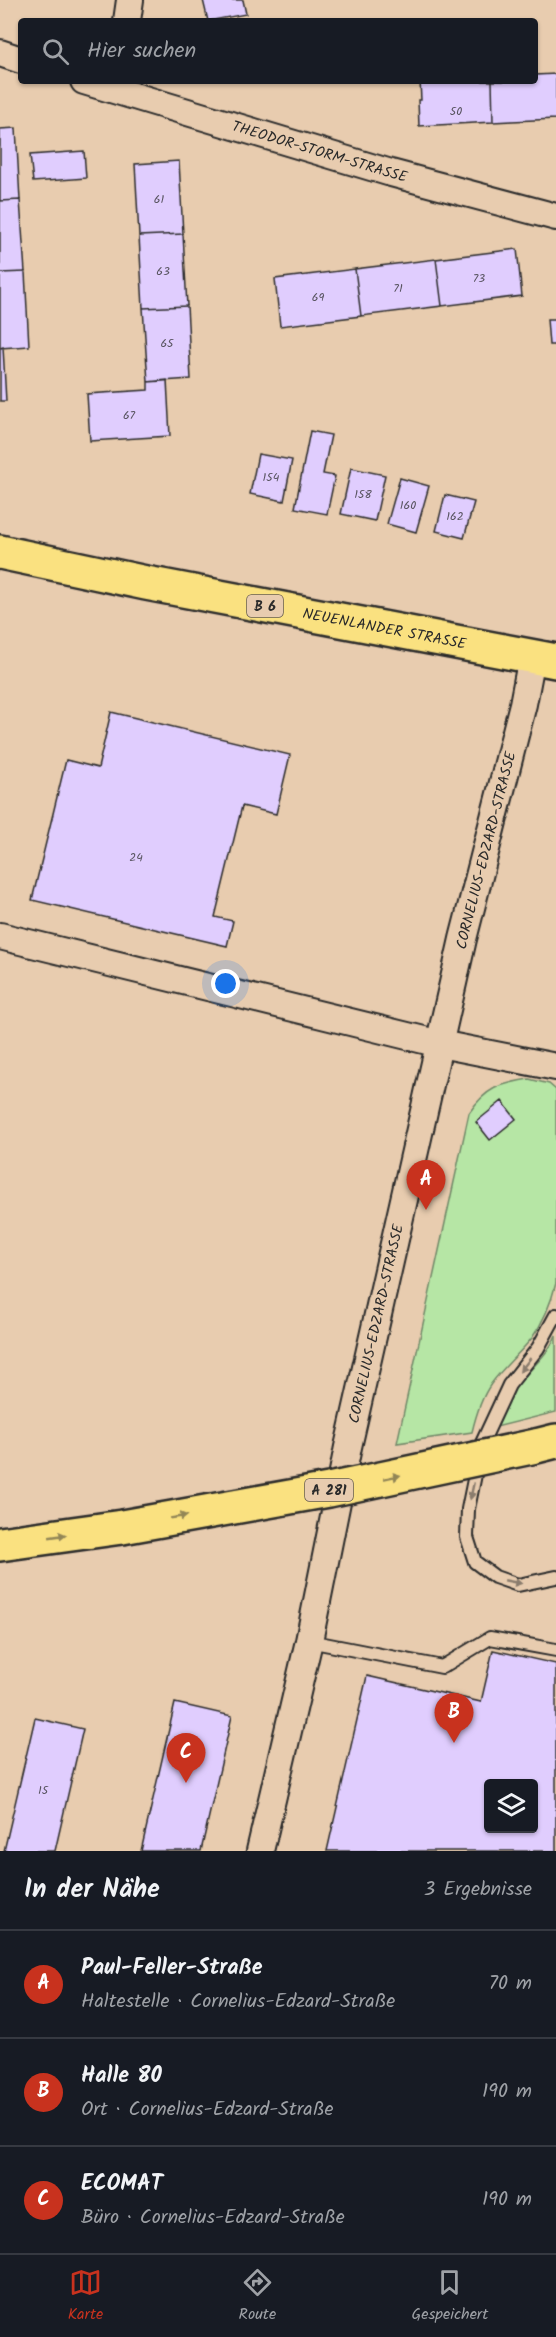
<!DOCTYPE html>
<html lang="de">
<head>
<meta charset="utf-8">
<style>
	:root { --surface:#171b24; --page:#242831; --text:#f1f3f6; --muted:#9ea1a6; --line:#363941; --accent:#c8321e }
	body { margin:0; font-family:Kalam,sans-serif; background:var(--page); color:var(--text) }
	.controls { position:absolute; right:18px; bottom:18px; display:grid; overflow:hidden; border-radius:6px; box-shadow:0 2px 4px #0004 }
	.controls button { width:54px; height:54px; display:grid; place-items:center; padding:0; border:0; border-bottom:2px solid var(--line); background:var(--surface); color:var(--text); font:30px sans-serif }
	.you { position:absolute; left:226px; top:984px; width:21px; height:21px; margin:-15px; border:4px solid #fff; border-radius:50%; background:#1a73e8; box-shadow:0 0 0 9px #1a73e833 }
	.badge { display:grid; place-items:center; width:39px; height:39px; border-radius:50%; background:var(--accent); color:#fff; font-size:20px; font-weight:700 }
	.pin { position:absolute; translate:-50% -50px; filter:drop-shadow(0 2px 3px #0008) }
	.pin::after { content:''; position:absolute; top:32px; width:21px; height:18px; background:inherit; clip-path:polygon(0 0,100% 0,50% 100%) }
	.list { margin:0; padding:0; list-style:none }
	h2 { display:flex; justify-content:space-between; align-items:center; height:78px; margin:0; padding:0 24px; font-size:26px }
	h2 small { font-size:20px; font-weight:400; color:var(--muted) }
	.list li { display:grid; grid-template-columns:39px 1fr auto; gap:18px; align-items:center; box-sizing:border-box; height:108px; padding:0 24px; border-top:2px solid var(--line) }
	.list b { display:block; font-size:22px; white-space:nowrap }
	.list p { margin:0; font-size:20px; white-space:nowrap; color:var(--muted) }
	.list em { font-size:20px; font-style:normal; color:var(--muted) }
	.icon { flex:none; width:33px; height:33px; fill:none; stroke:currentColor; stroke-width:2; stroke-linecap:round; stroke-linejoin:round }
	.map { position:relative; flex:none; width:556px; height:1851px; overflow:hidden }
	.search { position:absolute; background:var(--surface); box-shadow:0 2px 4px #0004; left:18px; right:18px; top:18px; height:66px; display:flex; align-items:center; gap:15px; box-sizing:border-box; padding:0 21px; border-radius:6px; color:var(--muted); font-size:22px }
	.sheet { height:402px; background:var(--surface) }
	nav { display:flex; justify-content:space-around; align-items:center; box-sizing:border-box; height:84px; border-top:2px solid var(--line); background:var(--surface); font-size:16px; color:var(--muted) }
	nav a { display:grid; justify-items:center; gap:3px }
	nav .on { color:var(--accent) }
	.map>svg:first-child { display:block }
	.green { fill:#b6e6a5; stroke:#708868; stroke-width:1.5 }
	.building { fill:#e0cdfe; stroke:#2b2b2b; stroke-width:1.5; fill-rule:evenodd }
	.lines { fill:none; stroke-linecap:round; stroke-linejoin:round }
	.service-casing { stroke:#2b2b2b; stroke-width:16 }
	.minor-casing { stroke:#2b2b2b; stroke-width:30 }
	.primary-casing { stroke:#2b2b2b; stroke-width:38 }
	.motorway-casing { stroke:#2b2b2b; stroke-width:38 }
	.service { stroke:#e8ccaf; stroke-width:12 }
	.minor { stroke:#e8ccaf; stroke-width:26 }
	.primary { stroke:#fae180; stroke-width:33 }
	.motorway { stroke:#fae180; stroke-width:33 }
	.motorway-bridge-casing { stroke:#2b2b2b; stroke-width:38; stroke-linecap:butt }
	.motorway-bridge { stroke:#fae180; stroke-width:33 }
	.oneway { fill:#8a7c6d }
	.oneway2 { fill:#928656 }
	.labels { text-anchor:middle; stroke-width:4.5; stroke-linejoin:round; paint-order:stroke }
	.number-label { font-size:12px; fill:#585460 }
	.shield { fill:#e8ccaf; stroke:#645b53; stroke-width:1.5 }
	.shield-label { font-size:14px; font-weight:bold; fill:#2b2b2b }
	.street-label { font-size:15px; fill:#2b2b2b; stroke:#e8ccaf }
</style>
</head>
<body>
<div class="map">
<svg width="556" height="1851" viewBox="0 0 556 1851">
	<rect width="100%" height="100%" fill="#e8ccaf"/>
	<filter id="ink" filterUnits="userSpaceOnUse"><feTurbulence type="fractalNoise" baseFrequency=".0167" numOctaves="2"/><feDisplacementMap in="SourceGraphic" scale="12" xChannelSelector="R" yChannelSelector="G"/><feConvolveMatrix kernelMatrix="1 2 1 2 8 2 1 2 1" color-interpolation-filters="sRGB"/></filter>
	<g filter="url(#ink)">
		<!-- green -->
		<path class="green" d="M529 1079 549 1084 556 1090V1283C551 1303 544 1321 532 1338 519 1354 503 1367 491 1384 481 1398 476 1415 472 1432L397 1443 469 1113C486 1088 499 1084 529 1079Z
			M556 1335V1412L496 1427C500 1412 506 1400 515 1388 527 1371 548 1356 556 1335Z"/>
		<!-- building -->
		<path class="building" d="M203 0H243L246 14 208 21Z
			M556 74V119L493 122 492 81H535V75Z
			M420 81H492L493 122 419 126 418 100H421Z
			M16 128 20 200 0 201V129Z
			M84 151 86 178 33 182 30 155Z
			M179 161 183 234 139 236 135 164Z
			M20 200 25 272 0 273V201Z
			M183 234 187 306 143 308 139 236Z
			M517 249 522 296 442 306 436 259Z
			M436 259 442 306 361 316 355 269Z
			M355 269 361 316 280 326 275 279Z
			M25 272 29 346 0 348V273Z
			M187 306 191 379 148 382 143 308Z
			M547 319H556V345H549Z
			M3 347 6 401H0V348Z
			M167 380 170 436 90 441 87 394 148 390V382Z
			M310 431 331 435 323 474 335 476 327 514 295 508Z
			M258 454 292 460 284 501 250 494Z
			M351 468 385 475 375 521 341 514Z
			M400 478 429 486 416 532 387 524Z
			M445 495 474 502 464 538 436 531Z
			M111 712 290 755 276 814 242 806 215 917 233 921 227 946 32 900 66 760 98 768Z
			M502 1101 516 1119 490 1140 476 1122Z
			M493 1650 556 1664V1851H327L367 1676 481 1702ZM488 1784H534V1828H488Z
			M175 1703 232 1716 201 1851H141Z
			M35 1718 83 1729 55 1851H4Z"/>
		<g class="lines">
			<!-- service casing -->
			<g class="service-casing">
				<path id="service" d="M556 1315 538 1348 509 1385 481 1445 468 1509 467 1537 475 1562 495 1577 518 1585 556 1577
					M309 1641 442 1667 490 1638 556 1650"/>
			</g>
			<!-- minor casing -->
			<g class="minor-casing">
				<g id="minor">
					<path d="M127 21 130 0"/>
					<path d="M0 53 21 60"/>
					<path id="s1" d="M84 81 391 173 556 217"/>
					<path d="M0 936 440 1044 556 1067"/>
					<path id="s2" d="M260 1851 309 1641 348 1447 463 939 523 704 532 657"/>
				</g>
			</g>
			<!-- primary casing -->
			<g class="primary-casing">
				<g id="primary">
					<path id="s3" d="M0 552 146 583 556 661"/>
				</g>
			</g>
			<!-- motorway casing -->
			<g class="motorway-casing">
				<path id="motorway" d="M536 1446 556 1441
					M0 1544 122 1527"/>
			</g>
			<!-- service -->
			<use href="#service" class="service"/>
			<!-- minor -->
			<use href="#minor" class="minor"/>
			<!-- primary -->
			<use href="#primary" class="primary"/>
			<!-- motorway -->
			<use href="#motorway" class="motorway"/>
			<!-- motorway-bridge casing -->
			<g class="motorway-bridge-casing">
				<path id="motorway-bridge" d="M122 1527 329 1490 536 1446"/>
			</g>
			<!-- motorway-bridge -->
			<use href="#motorway-bridge" class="motorway-bridge"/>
		</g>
		<!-- one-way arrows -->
		<defs><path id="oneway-solid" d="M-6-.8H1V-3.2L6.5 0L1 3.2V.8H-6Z" transform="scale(1.5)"/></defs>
		<g class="oneway">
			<use href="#oneway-solid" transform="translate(525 1365) rotate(128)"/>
			<use href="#oneway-solid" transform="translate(472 1491) rotate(102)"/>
			<use href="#oneway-solid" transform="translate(513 1582) rotate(11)"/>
		</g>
		<g class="oneway2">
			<use href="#oneway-solid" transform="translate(392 1477) rotate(-12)"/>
			<use href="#oneway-solid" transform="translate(179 1517) rotate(-9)"/>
			<use href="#oneway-solid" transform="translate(58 1536) rotate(-8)"/>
		</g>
	</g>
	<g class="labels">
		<!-- number labels -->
		<g class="number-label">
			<text x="456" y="115">50</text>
			<text x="159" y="203">61</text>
			<text x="163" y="275">63</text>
			<text x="479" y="282">73</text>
			<text x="398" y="292">71</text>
			<text x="318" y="301">69</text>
			<text x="167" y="347">65</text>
			<text x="129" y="419">67</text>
			<text x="271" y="481">154</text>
			<text x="363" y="498">158</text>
			<text x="408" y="509">160</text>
			<text x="455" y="520">162</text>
			<text x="136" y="861">24</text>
			<text x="43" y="1794">15</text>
		</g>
		<!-- shield labels -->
		<g class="shield">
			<rect x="247" y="595" width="36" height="22" rx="4.5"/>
			<rect x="305" y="1479" width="48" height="22" rx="4.5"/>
		</g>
		<g class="shield-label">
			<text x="265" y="611">B 6</text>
			<text x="329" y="1495">A 281</text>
		</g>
		<!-- street labels -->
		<g class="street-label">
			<text dy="5" stroke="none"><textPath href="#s1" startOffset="246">THEODOR-STORM-STRASSE</textPath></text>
			<text dy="5" stroke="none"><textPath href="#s3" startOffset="392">NEUENLANDER STRASSE</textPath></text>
			<text dy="5" stroke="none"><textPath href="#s2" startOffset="1026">CORNELIUS-EDZARD-STRASSE</textPath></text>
			<text dy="5" stroke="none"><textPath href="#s2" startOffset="540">CORNELIUS-EDZARD-STRASSE</textPath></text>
		</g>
	</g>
</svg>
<div class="controls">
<button><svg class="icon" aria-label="layers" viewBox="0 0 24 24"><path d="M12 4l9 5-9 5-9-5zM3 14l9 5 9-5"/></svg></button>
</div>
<div class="you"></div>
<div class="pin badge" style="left:426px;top:1210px">A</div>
<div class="pin badge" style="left:454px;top:1743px">B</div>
<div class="pin badge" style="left:186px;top:1783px">C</div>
<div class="search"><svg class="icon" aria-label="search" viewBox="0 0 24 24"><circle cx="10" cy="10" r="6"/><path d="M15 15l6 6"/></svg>Hier suchen</div>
</div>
<section class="sheet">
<h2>In der Nähe<small>3 Ergebnisse</small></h2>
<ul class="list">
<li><span class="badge">A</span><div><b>Paul-Feller-Straße</b><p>Haltestelle · Cornelius-Edzard-Straße</p></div><em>70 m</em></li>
<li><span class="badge">B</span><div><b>Halle 80</b><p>Ort · Cornelius-Edzard-Straße</p></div><em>190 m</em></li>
<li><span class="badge">C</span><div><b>ECOMAT</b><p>Büro · Cornelius-Edzard-Straße</p></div><em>190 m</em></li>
</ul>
</section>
<nav>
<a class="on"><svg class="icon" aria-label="map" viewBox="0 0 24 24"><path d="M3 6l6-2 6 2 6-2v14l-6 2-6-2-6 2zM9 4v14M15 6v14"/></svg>Karte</a>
<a><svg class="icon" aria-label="directions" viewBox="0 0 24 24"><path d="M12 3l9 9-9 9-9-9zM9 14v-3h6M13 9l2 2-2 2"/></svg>Route</a>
<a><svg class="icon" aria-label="saved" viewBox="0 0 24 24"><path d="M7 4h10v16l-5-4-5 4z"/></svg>Gespeichert</a>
</nav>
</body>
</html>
